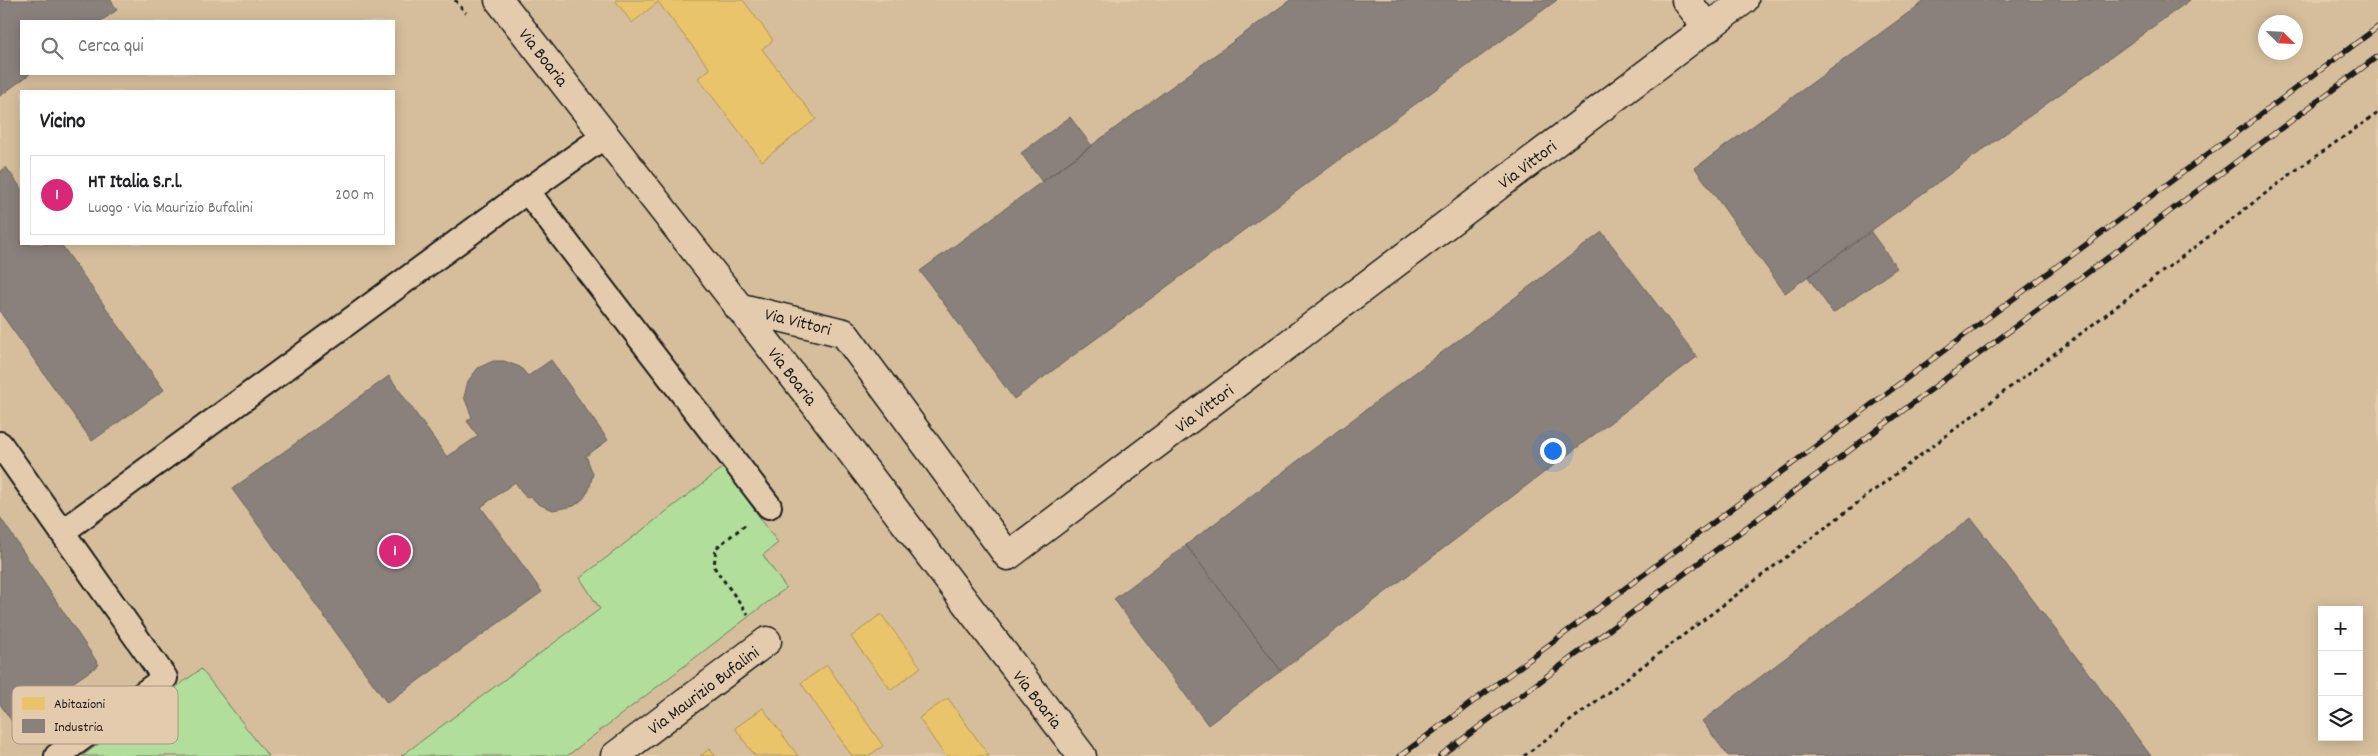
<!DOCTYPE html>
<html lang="it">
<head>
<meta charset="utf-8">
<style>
	:root { --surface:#fff; --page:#f6f6f6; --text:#202124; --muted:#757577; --line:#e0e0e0; --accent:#db2777 }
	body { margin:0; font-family:Dekko,sans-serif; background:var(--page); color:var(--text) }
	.controls { position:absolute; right:15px; bottom:15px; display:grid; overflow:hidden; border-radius:0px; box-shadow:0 2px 12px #0003 }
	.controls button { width:45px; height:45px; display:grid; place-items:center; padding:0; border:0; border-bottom:1px solid var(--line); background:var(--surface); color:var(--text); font:25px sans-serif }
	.compass { position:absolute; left:2258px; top:15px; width:45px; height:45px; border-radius:50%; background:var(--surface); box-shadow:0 2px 12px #0003; rotate:114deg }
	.you { position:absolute; left:1552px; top:450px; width:18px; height:18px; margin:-12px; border:4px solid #fff; border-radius:50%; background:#1a73e8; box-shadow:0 0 0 8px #1a73e833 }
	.badge { display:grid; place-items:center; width:32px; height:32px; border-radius:50%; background:var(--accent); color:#fff; font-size:16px; font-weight:700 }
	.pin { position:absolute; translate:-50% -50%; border:2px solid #fff; box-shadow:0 1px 5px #0006 }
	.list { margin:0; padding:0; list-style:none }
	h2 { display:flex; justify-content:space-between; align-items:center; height:65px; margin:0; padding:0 20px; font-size:21px }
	h2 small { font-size:16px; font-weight:400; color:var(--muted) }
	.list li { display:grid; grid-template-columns:32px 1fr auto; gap:15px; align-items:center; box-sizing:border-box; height:80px; margin:0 10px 10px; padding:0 10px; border:1px solid var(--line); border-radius:0px }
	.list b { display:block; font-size:19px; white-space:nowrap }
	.list p { margin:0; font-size:16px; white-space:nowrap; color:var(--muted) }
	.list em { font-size:16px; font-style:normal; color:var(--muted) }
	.icon { flex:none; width:28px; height:28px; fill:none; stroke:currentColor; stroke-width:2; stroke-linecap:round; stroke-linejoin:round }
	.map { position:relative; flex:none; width:2378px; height:756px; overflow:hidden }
	.search { position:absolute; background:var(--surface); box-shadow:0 2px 12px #0003; left:20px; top:20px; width:375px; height:55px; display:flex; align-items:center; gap:12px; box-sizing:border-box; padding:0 18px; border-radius:0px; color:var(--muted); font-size:19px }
	.panel { position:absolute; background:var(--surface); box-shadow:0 2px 12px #0003; left:20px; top:90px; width:375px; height:155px; border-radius:0px }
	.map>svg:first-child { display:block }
	.built { fill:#d6be9c; fill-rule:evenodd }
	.green { fill:#b2de9b; stroke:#677d5c }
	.homes { fill:#e9c46a; stroke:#ac9253 }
	.industry { fill:#8a817c; stroke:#69635f }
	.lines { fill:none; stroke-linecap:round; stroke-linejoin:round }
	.lane-casing { stroke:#1c1c1c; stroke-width:28 }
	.street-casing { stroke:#1c1c1c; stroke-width:31 }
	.path { stroke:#1c1c1c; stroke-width:3; stroke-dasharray:4 4; stroke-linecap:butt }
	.lane { stroke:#e5cbad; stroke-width:24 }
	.street { stroke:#e5cbad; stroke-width:28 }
	.rail-casing { stroke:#1c1c1c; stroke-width:5.5 }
	.rail { stroke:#e5cbad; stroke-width:4; stroke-dasharray:11; stroke-linecap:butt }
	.labels { text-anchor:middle; stroke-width:5; stroke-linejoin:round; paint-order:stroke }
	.street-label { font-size:18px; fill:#1c1c1c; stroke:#e5cbad }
	.key { fill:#e5cbad; stroke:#a99682; stroke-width:1 }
	.key-label { font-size:14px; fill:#1c1c1c }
</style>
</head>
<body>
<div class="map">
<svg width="2378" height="756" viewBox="0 0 2378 756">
	<rect width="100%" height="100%" fill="#e5cbad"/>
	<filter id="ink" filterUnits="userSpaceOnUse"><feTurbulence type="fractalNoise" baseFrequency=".02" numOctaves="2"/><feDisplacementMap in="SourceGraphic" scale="10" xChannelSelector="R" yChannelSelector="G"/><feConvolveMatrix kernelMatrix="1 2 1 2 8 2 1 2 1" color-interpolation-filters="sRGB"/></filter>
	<g filter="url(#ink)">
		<!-- built -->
		<path class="built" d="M0 0H2378V756H0ZM21 21H394V74H21ZM2266 22H2296V52H2266ZM21 91H394V244H21ZM2322 610H2359V737H2322Z"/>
		<!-- green -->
		<path class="green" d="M724 467 778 543 763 555 786 588 567 756H401L600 609 580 578Z
			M201 669 268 756H82Z"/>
		<!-- homes -->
		<path class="homes" d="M615 0H743L773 40 762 49 816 119 762 161 698 78 710 69 658 2 632 23Z
			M881 614 921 667 891 690 851 637Z
			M827 665 883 746 868 756H852L801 683Z
			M948 698 989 756H945L919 718Z
			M763 708 798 756H755L735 728Z
			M710 749 715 756H700Z"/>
		<!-- industry -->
		<path class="industry" d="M0 0H111L117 10 101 21H21V74H30L0 96Z
			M1290 0H1557L1014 399 920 271Z
			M1926 0H2190L1785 293 1695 168Z
			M1070 117 1092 146 1042 182 1021 153Z
			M6 167 21 188V244H61L164 390 92 441 0 312V172Z
			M1602 232 1697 357 1281 671 1186 545Z
			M1871 232 1897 268 1833 313 1808 277Z
			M551 360 608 440 586 456 593 474 589 490 583 499 574 506 553 510 538 504 530 496 526 498 515 482 481 507 542 592 387 703 232 489 389 376 447 457 478 436 467 421 472 417 464 397 468 381 478 368 493 361H504L520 367 528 376Z
			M0 517 99 665 13 723 0 704Z
			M1971 518 2151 756H1728L1702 721Z
			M1186 545 1281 671 1208 725 1114 599Z"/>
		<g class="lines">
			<!-- lane casing -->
			<g class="lane-casing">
				<path id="lane" d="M527 191 769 506
					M0 444 165 678 57 756
					M62 532 527 191 606 135"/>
			</g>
			<!-- street casing -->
			<g class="street-casing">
				<path id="street" d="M499 0 811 399 1082 756
					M1686 0 1708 28
					M738 307 844 333 1008 556 1744 0
					M615 756 767 641"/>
			</g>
			<!-- path -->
			<path class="path" d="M455 0 466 13
				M745 525 716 548 714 567 748 614
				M1524 756 2299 168 2378 113"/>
			<!-- lane -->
			<use href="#lane" class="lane"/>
			<!-- street -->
			<use href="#street" class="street"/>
			<!-- rail casing -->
			<g class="rail-casing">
				<path id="rail" d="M1400 756 2378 27
					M1440 756 2378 56"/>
			</g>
			<!-- rail -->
			<use href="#rail" class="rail"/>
		</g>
	</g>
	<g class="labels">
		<!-- street labels -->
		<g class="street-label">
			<text transform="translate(544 57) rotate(52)" y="6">Via Boaria</text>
			<text transform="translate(1527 164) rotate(-37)" y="6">Via Vittori</text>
			<text transform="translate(798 321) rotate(14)" y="6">Via Vittori</text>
			<text transform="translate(793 376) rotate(52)" y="6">Via Boaria</text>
			<text transform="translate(1204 408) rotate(-37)" y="6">Via Vittori</text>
			<text transform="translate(703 690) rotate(-37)" y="6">Via Maurizio Bufalini</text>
			<text transform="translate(1038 699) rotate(52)" y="6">Via Boaria</text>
		</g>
	</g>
	<!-- legend -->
	<rect x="12" y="686" width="166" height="58" rx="8" class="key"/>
	<rect x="22" y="697" width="23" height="13" fill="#e9c46a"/>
	<rect x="22" y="719" width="23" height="14" fill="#8a817c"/>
	<g class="key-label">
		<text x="54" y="708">Abitazioni</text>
		<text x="54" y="731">Industria</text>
	</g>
</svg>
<div class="controls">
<button>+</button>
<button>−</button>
<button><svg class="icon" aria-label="layers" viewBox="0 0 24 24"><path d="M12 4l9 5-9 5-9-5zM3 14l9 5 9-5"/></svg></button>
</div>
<svg class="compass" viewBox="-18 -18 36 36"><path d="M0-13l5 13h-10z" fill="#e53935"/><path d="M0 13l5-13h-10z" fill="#757577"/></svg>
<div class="you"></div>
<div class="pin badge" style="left:395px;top:551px">1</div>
<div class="search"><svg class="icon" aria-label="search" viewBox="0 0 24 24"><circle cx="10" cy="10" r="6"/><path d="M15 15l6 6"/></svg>Cerca qui</div>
<section class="panel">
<h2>Vicino<small></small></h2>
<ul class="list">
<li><span class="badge">1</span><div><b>HT Italia S.r.l.</b><p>Luogo · Via Maurizio Bufalini</p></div><em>200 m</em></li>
</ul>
</section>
</div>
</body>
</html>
